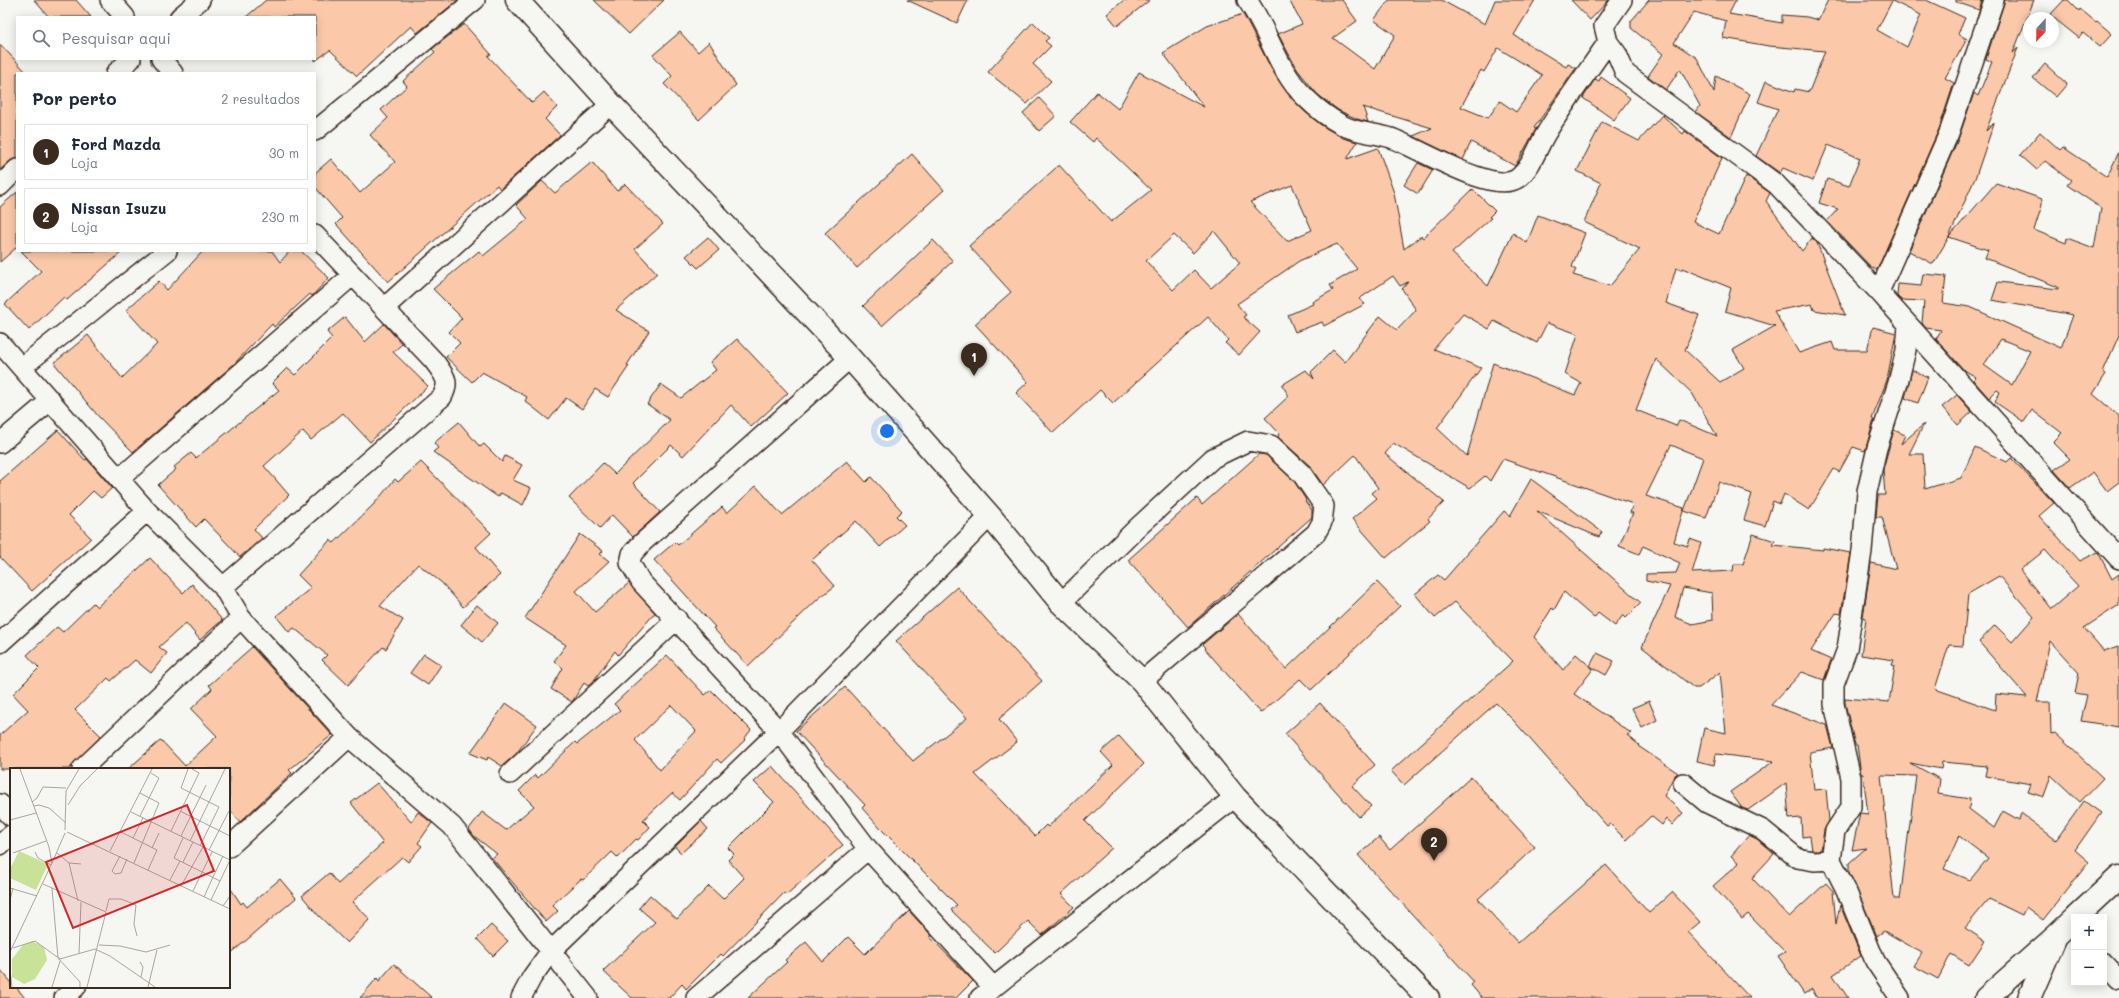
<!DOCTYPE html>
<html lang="pt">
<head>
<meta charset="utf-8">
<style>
	:root { --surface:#fff; --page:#f2f2f3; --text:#1f2937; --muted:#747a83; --line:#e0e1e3; --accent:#3b2a1e }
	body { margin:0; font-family:Mali,sans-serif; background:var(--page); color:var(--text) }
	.controls { position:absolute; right:12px; bottom:12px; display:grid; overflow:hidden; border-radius:0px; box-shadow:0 2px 10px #0003 }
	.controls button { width:36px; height:36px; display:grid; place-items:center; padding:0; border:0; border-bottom:1px solid var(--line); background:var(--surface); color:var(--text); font:20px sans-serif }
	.compass { position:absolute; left:2023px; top:12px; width:36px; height:36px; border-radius:50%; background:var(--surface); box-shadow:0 2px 10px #0003; rotate:202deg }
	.you { position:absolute; left:887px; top:431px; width:14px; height:14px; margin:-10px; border:3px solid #fff; border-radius:50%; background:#1a73e8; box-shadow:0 0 0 6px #1a73e833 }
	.badge { display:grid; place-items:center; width:26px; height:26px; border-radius:50%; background:var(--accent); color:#fff; font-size:13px; font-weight:700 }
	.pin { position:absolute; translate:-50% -33px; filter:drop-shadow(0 1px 2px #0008) }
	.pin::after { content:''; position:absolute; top:21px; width:14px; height:12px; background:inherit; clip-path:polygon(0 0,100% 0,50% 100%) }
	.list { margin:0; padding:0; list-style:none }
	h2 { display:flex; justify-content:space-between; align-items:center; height:52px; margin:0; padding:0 16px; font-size:17px }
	h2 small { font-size:13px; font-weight:400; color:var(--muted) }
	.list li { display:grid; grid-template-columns:26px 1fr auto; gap:12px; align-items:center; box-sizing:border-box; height:56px; margin:0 8px 8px; padding:0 8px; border:1px solid var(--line); border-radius:0px }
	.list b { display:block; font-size:15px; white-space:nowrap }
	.list p { margin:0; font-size:13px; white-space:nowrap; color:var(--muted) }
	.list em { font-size:13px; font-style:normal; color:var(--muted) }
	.icon { flex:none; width:22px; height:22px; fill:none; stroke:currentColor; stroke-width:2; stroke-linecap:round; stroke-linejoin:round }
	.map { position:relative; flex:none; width:2119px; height:998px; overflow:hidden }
	.search { position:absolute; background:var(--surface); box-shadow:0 2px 10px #0003; left:16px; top:16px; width:300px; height:44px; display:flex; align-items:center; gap:10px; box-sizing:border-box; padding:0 14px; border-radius:0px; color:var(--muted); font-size:15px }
	.panel { position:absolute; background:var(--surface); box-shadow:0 2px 10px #0003; left:16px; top:72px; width:300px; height:180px; border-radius:0px }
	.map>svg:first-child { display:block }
	.building { fill:#fbc9aa; stroke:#3b2a1e; fill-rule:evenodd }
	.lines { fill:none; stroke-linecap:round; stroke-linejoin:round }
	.minor-casing { stroke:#3b2a1e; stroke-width:22 }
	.tertiary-casing { stroke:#3b2a1e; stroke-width:25 }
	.minor { stroke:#f6f6f2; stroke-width:19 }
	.tertiary { stroke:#f6f6f2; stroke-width:22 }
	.inset-road { fill:none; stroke:#aba49d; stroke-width:1 }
	.view { fill:#d62828; fill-opacity:0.15; stroke:#d62828; stroke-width:2 }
	.inset-edge { fill:none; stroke:#3b2a1e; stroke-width:2 }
</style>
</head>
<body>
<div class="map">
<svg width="2119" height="998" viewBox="0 0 2119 998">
	<rect width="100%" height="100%" fill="#f6f6f2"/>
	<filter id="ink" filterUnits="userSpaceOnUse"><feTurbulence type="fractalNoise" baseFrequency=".025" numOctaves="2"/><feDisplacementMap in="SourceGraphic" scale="8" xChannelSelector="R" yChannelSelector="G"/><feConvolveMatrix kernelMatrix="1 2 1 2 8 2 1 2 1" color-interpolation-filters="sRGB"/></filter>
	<g filter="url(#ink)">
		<!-- building -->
		<path class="building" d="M34 0H76L91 17H49Z
			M266 0H458L417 33 411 26 357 76 330 50 315 61V17H246Z
			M594 0H664L629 34Z
			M907 0H968L957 23Z
			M1124 0H1150L1117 26 1107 14Z
			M1289 0H1342L1357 21 1333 38 1375 69 1395 35 1374 20 1389 0H1441L1485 24 1495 0H1535L1514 35 1566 67 1568 64 1576 68 1534 128 1536 129 1515 166 1471 142 1463 160 1413 136 1432 128 1363 107 1368 122 1357 119 1338 110 1317 94 1297 69 1278 34 1302 24ZM1498 48 1542 75 1516 112 1500 101 1488 118 1461 107 1481 70 1484 72Z
			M1571 0H1609L1590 20Z
			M1649 0H1736L1729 14 1782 23V15L1807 17 1818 20 1828 0H1926L1965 18 1958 34 1967 39 1945 78 1954 83 1939 129 1877 270 1871 267 1827 221 1838 209 1819 203 1827 179 1849 186 1860 158 1828 145 1813 181 1783 168 1780 173 1756 156 1778 109 1758 102 1766 81 1794 92 1795 89 1809 92 1825 51 1769 46 1723 38 1726 21 1694 12 1674 43 1697 58 1714 92 1716 76 1750 94 1731 137 1696 112 1700 106 1680 69 1666 90 1648 76 1663 54 1631 28V21ZM1892 1 1921 15 1907 47 1877 30Z
			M1956 0H1982L1979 10 1956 2Z
			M2005 0H2034L2013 53 2018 48 1986 131 1994 123 1976 176 1949 237 1996 183 2042 199V205L2034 230 2066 243 2067 238 2094 248 2101 208 2067 185 2071 180 2045 161 2037 170 2020 155 2040 132 2060 150 2063 147 2107 177 2119 152V335L2103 372 2106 374 2093 394 2119 416V482L2107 491 2093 472 2070 488 2054 470 2070 459 2053 442 2062 433 2032 410 2024 422 1995 402 2000 392 1997 390 1989 398 1973 380 1976 377 1964 370 1936 339 1941 330 1926 328 1922 323 1924 301 1901 300 1897 296 1898 284 1921 286 1923 274 1946 276 1943 303 1970 307 2061 348 2073 315 1992 300 1998 282 2058 289V287L1985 258 1988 250 1949 237 1933 264 1909 251 1959 137 1974 93 1978 96 1992 62 1986 59ZM2001 339 2030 351 2012 385 1984 365Z
			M2064 0H2068L2079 11 2080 9 2096 22 2097 21 2112 34 2100 47 2083 33 2079 38 2050 15Z
			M1243 14 1271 68 1288 94 1303 110 1321 125 1343 138 1357 142 1347 159 1378 148 1394 193 1404 249 1421 236 1423 238 1473 189 1495 211 1489 217 1491 218 1452 253 1488 286 1513 233 1527 243 1538 215 1585 233 1572 267 1576 270 1573 275 1610 286 1640 249 1584 222 1601 183 1577 171 1602 122 1639 141 1662 115 1683 134 1685 131 1722 158 1693 222 1719 234 1746 176 1770 193 1766 201 1802 251 1812 238 1817 243 1845 315 1814 310 1812 304 1774 311 1799 353 1832 342 1835 350H1867L1873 327 1896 333 1887 380 1872 419 1874 420 1865 451 1853 447 1839 472 1834 469 1809 510 1784 494 1780 504 1773 501 1765 526 1744 520 1752 494 1719 482 1706 518 1684 511 1703 458 1671 445 1646 496 1684 508 1674 542 1688 546 1690 539 1701 543 1692 573 1733 571 1734 564H1743L1753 534 1775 541 1773 545 1823 550V548L1851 553 1841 614 1836 613 1811 651 1831 660 1824 680 1802 672 1771 705 1827 725 1833 748 1810 752 1814 790 1826 789 1829 821 1824 830 1821 850H1812L1810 836 1802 837 1801 818 1789 819 1786 783 1748 810 1742 808 1730 792 1774 761 1716 754 1714 765 1697 761 1704 728 1726 733 1720 672 1699 688H1694L1642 647 1670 586 1646 581V574L1676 573 1680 563 1643 546 1639 554 1619 546 1633 513H1630L1633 504 1503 459 1490 481 1485 476 1470 488 1393 443 1385 454 1444 502 1428 519 1430 521 1386 558 1352 519 1377 498 1372 493 1378 488 1355 455 1323 485 1310 466 1278 437 1279 433 1265 418 1289 396 1282 385 1306 370 1314 379 1311 372 1333 350 1345 362 1380 316 1397 330 1416 310 1402 289 1408 282 1400 286 1393 276 1359 299 1365 304 1324 326 1322 322 1295 332 1288 315 1313 304 1312 302 1333 290 1330 285 1357 269 1337 244 1299 261 1237 304 1246 315 1243 317 1260 332 1239 355 1225 343 1228 340 1208 317 1113 403 1100 390 1053 433 1016 393 1028 382 975 324 1011 292 969 246 1059 165 1111 222 1151 190 1096 138 1093 142 1070 122 1097 92 1118 109 1139 72 1204 107 1163 53 1207 26ZM1292 185 1312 230 1287 241 1250 202ZM1214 231 1240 263 1211 288 1194 270 1173 290 1146 261 1174 235 1193 253ZM1676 268 1681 270 1682 268 1731 288 1725 311 1775 326 1733 350 1744 368 1720 382 1685 350 1699 315 1666 303ZM1463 314 1489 329 1494 321 1537 343 1547 323 1578 334 1565 374 1581 383 1575 395 1493 363 1467 456 1437 428 1481 368 1434 349ZM1656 359 1692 393 1717 436 1679 420 1676 426 1636 410ZM1683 588 1712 593 1713 620 1692 624 1675 617Z
			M1033 22 1049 38 1045 41 1051 46 1033 64 1051 81 1027 104 988 72Z
			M464 24 491 54 488 56 532 103 544 92 557 107 545 119 560 135 500 189 497 185 388 282 336 224 342 218 315 187V173L331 159 360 193 395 162 370 135 388 118 381 110 407 86 403 81 435 52 432 49Z
			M680 32 698 52 709 42 736 85 699 120 664 84 672 76 653 55Z
			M0 44 27 73H17V158L10 161 0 170Z
			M2045 64 2067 84 2056 97 2033 78Z
			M1601 77 1630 98 1614 120 1583 98 1595 79 1599 81Z
			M1039 98 1056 116 1039 131 1023 113Z
			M912 154 944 190 857 268 825 233Z
			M592 162 617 191 625 184 663 224 635 249 657 273 616 310 649 331 627 365 629 366 608 397 595 389 582 409 566 398 549 420 525 401 527 397 482 372 472 382 446 357 460 343 449 332 462 318 433 289 479 251 483 256 528 219 516 205 542 181 555 193Z
			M1418 163 1433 170 1418 194 1404 185Z
			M17 192V247L0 262V207Z
			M708 237 719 250 698 268 686 256Z
			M933 240 953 261 882 326 863 306Z
			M21 251H123L67 300 64 297 29 330 5 304 41 271Z
			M203 251H272L280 262 290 251H301L329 278 312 296 310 294 274 327 272 324 234 364 133 452 98 416 54 363 88 335 122 378 157 344 126 310 159 281 167 290Z
			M345 317 365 342 384 324 402 344 393 352 428 386 370 442 343 413 311 440 303 431 264 466 289 495 254 529 262 538 240 557 204 519 196 527 158 485 176 469 174 467 191 453 196 458 279 390 272 383 287 368 295 375 332 338 327 332Z
			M737 339 788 393 751 427 731 405 683 456 671 445 633 483 660 512 633 537 612 515 600 528 569 498 603 463 615 474 670 420 647 404 661 384 681 398 716 370 710 362Z
			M1912 370 1928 377 1918 403 1905 398Z
			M1957 395 1972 412 1958 425 1942 407Z
			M459 422 480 447 484 444 502 462 505 456 522 465 513 480 531 488 523 505 501 493 498 497 433 452 438 448 434 443Z
			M1924 424 1909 454H1923L1925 489 1961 478 1975 447 2007 462 2011 458 2054 503 2039 516 2080 561 2098 552 2112 579 2119 574V605L2084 628 2104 651 2119 646V727L2081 721 2087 695 2075 693 2079 673 2050 641 2037 702H2050L2051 734 2055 733 2103 778 2080 802 2051 775 2044 797 2028 792 2031 784 1985 776 1987 766 1942 762 1941 769 1910 763 1940 779 1938 794 1970 799 1969 809 1994 828 2003 811 2019 820 2021 813 2056 840 2084 801 2101 813 2075 850 2089 862 2043 920 2026 907 2022 915 1989 899 1965 928 1985 941 1969 965 1951 954 1938 979 1914 966 1922 953 1884 931 1877 936 1849 872V863L1866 848 1852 850 1860 813 1868 814 1863 774H1861L1857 745H1855L1845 703V698L1889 702 1895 666 1892 665 1894 660 1861 655 1866 618 1863 617 1871 563 1896 569 1882 517H1876L1878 495H1885L1883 469 1894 430 1905 435 1901 444ZM2045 550 2078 586 2051 609 2020 570ZM1999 576 2034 617 2012 642 1995 625 1979 642 2027 697 1996 694 1995 710 1935 689 1949 645 1963 646 1968 594ZM1881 775 1916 776 1900 899H1894ZM1959 836 1988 858 1970 880 1944 869Z
			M58 430 85 460 87 459 112 488 101 498 93 491 69 515 91 538 32 591 0 557V481Z
			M1259 454 1266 455 1294 481 1306 500 1305 501 1312 510V517L1188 627 1128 560 1197 498 1202 505Z
			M847 461 866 482 871 477 902 511 896 516 905 525 880 547 856 521 812 560 835 586 819 598 748 666 713 628 715 627 654 560 675 542 678 545 722 507 727 513 756 486 782 515Z
			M421 462 491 533 476 547 500 575 463 607 442 583 418 564 380 606 403 620 386 649 383 647 348 685 322 660 327 655 294 628 289 632 276 616 311 588 298 575 330 540 334 543 374 504 395 479 398 482Z
			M1531 479 1602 532 1599 537 1537 511 1641 603 1626 618 1623 615 1615 626 1598 613 1594 618 1564 592 1554 610 1552 608 1534 637 1563 670 1576 654 1593 669 1574 694 1631 733 1627 735 1639 745 1638 746 1678 773 1674 776 1664 796 1683 813 1672 825 1666 819 1662 825 1651 816 1626 840 1610 824 1607 826 1514 721 1496 703 1404 785 1391 771 1513 661 1455 602 1435 618 1415 594 1438 575 1444 580 1504 511 1510 516Z
			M580 534 603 551 600 554 609 561 576 591 595 612 629 583 655 613 618 655 615 651 592 683 588 686 584 683 572 702 551 689 563 668 554 661 566 645 525 618Z
			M150 558 183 593 192 584 222 620 200 640 186 623 159 647 167 653 151 673 135 660 111 681 108 678 75 710 101 736 69 769H0V735L28 710 13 694 39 668 27 655 57 627 63 632 93 603 97 607Z
			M1377 582 1400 606 1311 690 1300 679 1261 713 1205 649 1206 648 1203 644 1238 614 1286 669Z
			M957 587 1042 681 999 719 1017 742 975 774 1035 836 1046 825 1048 827 1113 765 1101 752 1119 736 1144 764 1085 821 1112 848 1061 894 1074 907 1042 935 1028 921 995 953 951 910 957 905 879 827 862 808 865 805 796 731 845 687 913 761 967 718 896 641Z
			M477 605 498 623 482 642 461 625Z
			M252 647 332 735 289 770 292 773 240 822 229 809V769H128L161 740 185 766 217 736 191 709 212 689 209 685Z
			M1597 653 1614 661 1606 675 1590 666Z
			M424 654 441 665 428 685 410 673Z
			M667 655 705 695 711 690 751 730 744 739 745 740 721 763 717 759 680 800 672 793 643 820 650 827 638 840 636 839 618 858 612 852 583 880 581 879 552 905 558 911 546 922 492 858 497 854 474 836 469 829 482 812 506 830 534 806 519 791 535 775 538 778 575 742 577 744 620 710 614 704ZM671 705 696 731 660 770 635 740Z
			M1649 701 1657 720 1642 728 1632 708Z
			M506 703 537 725 516 754 502 766 488 757 487 760 470 753Z
			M1320 703 1375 765 1352 786 1371 806 1359 817 1285 734Z
			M772 766 843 845 786 895 784 893 723 956 721 954 686 989 682 984 669 998H632L603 971 655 922 639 908 650 895 677 919 709 886 723 899 744 878 728 860 734 854 728 848 774 802 754 782Z
			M1471 777 1535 847 1478 899 1518 943 1606 865 1649 913 1672 892 1700 922 1688 932 1750 998H1482L1471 985 1474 982 1358 855 1379 837 1390 850Z
			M377 783 411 822 418 812 432 823 418 843 422 846 408 862 402 857 352 902 370 919 347 943 318 915 302 896 329 873 338 884 383 843 351 803Z
			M701 821 708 829 681 853 675 847Z
			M1749 835 1757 839 1774 854 1752 878 1789 917 1826 883 1833 891 1836 924 1840 905 1861 956 1833 975 1848 998H1817L1812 989 1804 994 1778 956 1785 952 1748 914 1742 919 1713 886 1739 863 1731 856Z
			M280 879 296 898 229 955V886L241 904 243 902 247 907Z
			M909 911 932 936 930 937 973 981 956 998H748L787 962 785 960 806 942 823 962 848 937 865 954Z
			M491 925 508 941 493 956 477 939Z
			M394 964 432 998H360L377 978 379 981Z
			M0 969 11 982V987H16L25 998H0Z"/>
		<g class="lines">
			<!-- minor casing -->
			<g class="minor-casing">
				<path id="minor" d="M110 0 125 17
					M1247 0C1269 31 1277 70 1306 98 1316 108 1329 118 1342 125 1356 133 1376 133 1391 138 1417 147 1494 196 1518 178 1531 168 1537 149 1545 135 1564 103 1587 73 1608 42
					M1622 0 1604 26 1608 42 1617 54 1625 73 1776 184 1879 292 2119 559
					M180 17 200 0
					M161 59 173 73
					M116 73 131 59
					M315 131 475 0
					M0 186 17 169
					M1879 292 1949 133 1994 0
					M384 308 611 104
					M0 343 147 511 223 587 241 618 349 737 452 826 588 998
					M850 358 642 543 632 554 630 563 641 582 779 731 868 849 993 987
					M22 367 167 251
					M0 443 51 400
					M119 479 353 275
					M223 587 442 397C451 381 444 375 434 361L315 235
					M1061 603 1137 528 1213 458 1248 441 1271 445 1302 474 1324 506 1322 522 1316 533 1142 681
					M0 643 147 511
					M82 769 241 618
					M510 774 677 619
					M1683 783 1707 803 1763 830 1797 858 1814 861 1831 860
					M0 804 11 816
					M0 845 11 835
					M229 847 349 737
					M2104 963 2119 979
					M64 998 76 987
					M521 998 532 977 550 952 779 731 990 516
					M696 998 868 849
					M980 998 1235 797
					M1900 998 1875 961 1846 890 1831 860 1835 831 1851 807V778L1834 704V684L1847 649 1862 551 1867 492 1877 448 1898 383 1906 350 1908 325"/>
			</g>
			<!-- tertiary casing -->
			<g class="tertiary-casing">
				<path id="tertiary" d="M517 0 611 104 850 358 990 516 1061 603 1142 681 1235 797 1428 998
					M2076 917 2119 877
					M1986 998 2056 936
					M2029 998 2056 936 2074 919"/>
			</g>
			<!-- minor -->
			<use href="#minor" class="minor"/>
			<!-- tertiary -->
			<use href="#tertiary" class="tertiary"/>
		</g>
	</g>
	<!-- overview -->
	<g transform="translate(10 768)">
		<rect width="220" height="220" fill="#f6f6f2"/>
		<path d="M9 83 38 96 26 122 0 110V101Z" fill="#c8e298"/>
		<path d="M22 173 34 179 37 192 25 211 14 216 2 209V191L13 177Z" fill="#c8e298"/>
		<path class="inset-road" d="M178 1 171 20 209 39 190 78M22 34 27 30 33 19 56 20M58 37 70 18 87 1M24 38 29 37 39 40 56 55M170 43 220 68M121 44 220 92 201 132M130 48 149 10 141 5M0 52 26 45M55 62 56 23 69 1M161 63 189 5 182 1M57 64 220 141M111 64 147 82 138 102M171 68 196 17M123 70 133 50M173 70 164 90 210 113M180 73 215 1M142 80 149 65M199 82 219 43M100 83 142 1M25 84 28 90 41 97M3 85 36 73M47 85 59 95 68 133M110 88 102 103 105 106 111 105 117 91M173 94 183 74M42 95 55 65M59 95 71 96M124 95 149 35 130 25M203 109 213 88M160 112 170 93M33 116 96 144 77 219M171 118 193 79M0 120 27 128M42 120 48 190 70 214V219M183 123 202 84M194 129 203 109M0 132 3 120M213 138 220 128M96 143 99 131H111L126 137 124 156 127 168M89 177 110 178 136 184 160 177M3 180 25 173 50 191 85 181 100 188 145 219M0 184 42 95 39 79 10 1M69 185 71 134M130 194 133 199 131 209M0 201 2 219M42 219 50 193M138 219 147 182"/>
		<path class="view" d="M177 37 204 103 63 160 36 94Z"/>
		<rect width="220" height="220" class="inset-edge"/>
	</g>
</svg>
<div class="controls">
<button>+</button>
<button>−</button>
</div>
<svg class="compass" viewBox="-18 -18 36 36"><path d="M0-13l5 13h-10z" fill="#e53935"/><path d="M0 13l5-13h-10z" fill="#747a83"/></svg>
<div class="you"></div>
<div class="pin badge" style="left:974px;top:376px">1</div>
<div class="pin badge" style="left:1434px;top:861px">2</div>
<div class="search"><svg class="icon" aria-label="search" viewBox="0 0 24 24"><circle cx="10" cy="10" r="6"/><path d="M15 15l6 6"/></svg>Pesquisar aqui</div>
<section class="panel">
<h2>Por perto<small>2 resultados</small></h2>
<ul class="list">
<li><span class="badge">1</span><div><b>Ford Mazda</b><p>Loja</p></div><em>30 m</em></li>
<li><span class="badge">2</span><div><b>Nissan Isuzu</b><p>Loja</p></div><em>230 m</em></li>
</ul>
</section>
</div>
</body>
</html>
